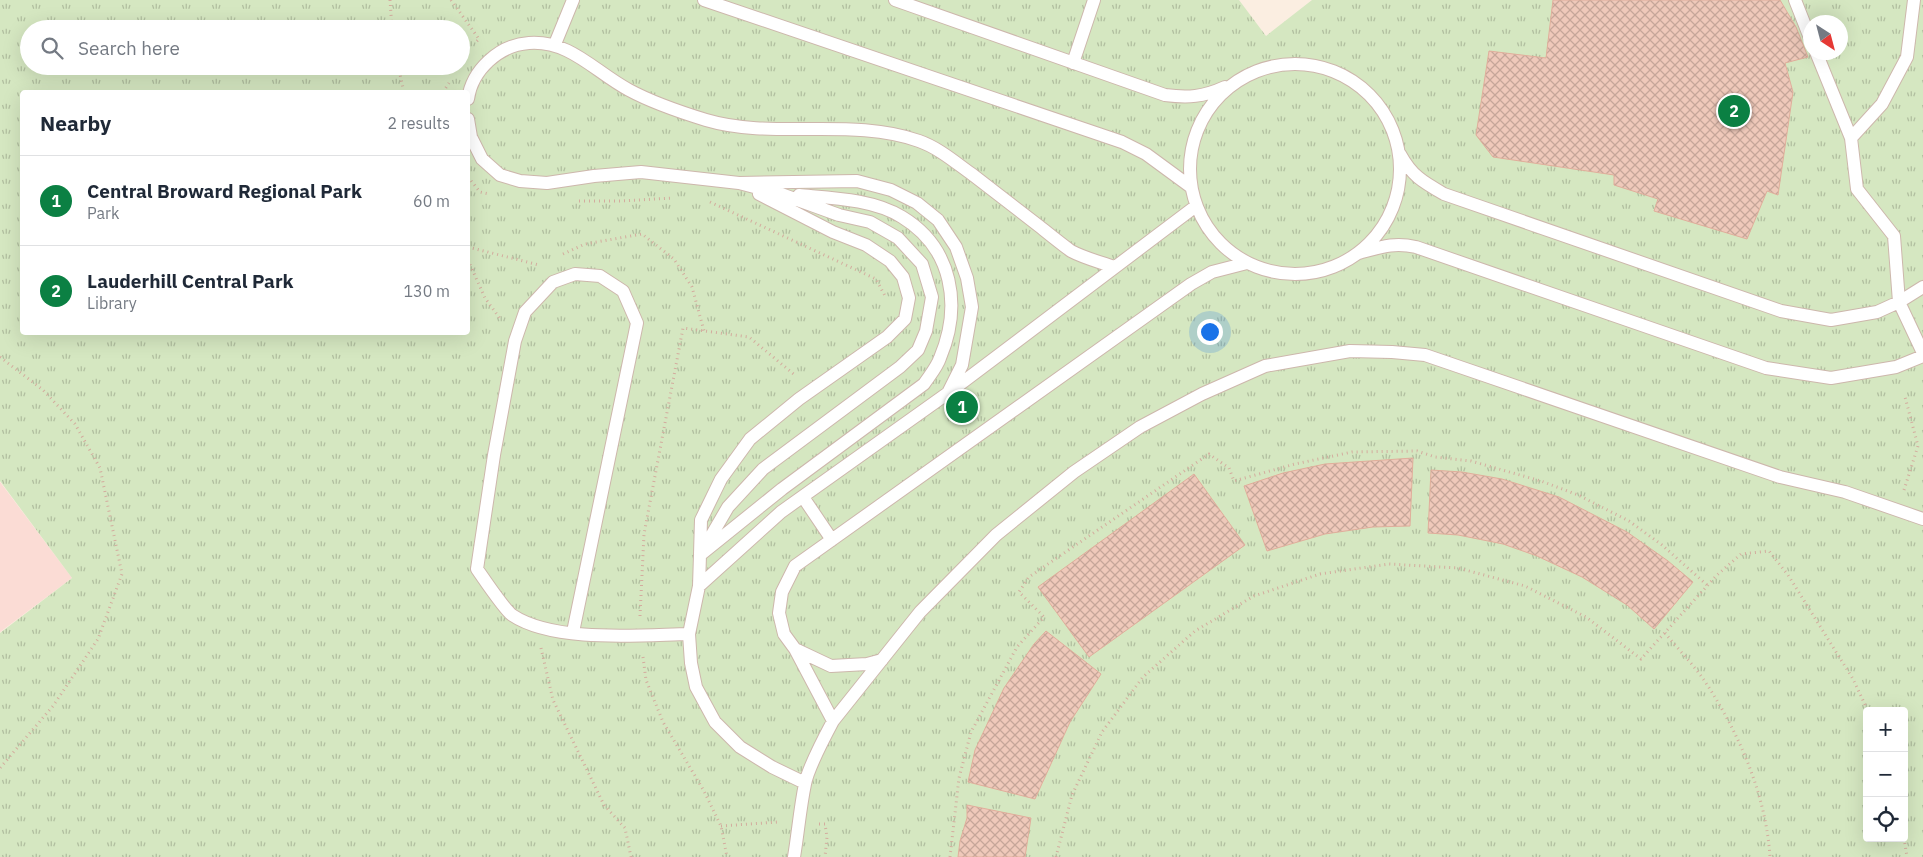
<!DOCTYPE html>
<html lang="en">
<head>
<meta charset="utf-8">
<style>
	:root { --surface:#fff; --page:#f2f2f3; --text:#1f2937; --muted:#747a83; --line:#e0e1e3; --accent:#0b8043 }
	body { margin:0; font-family:"IBM Plex Sans",sans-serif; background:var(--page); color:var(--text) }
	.controls { position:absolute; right:15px; bottom:15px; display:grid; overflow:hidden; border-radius:5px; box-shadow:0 5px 20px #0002 }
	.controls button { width:45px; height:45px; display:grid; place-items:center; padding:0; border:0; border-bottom:1px solid var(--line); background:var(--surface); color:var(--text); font:25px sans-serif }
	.compass { position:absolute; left:1803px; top:15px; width:45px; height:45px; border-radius:50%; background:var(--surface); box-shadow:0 5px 20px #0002; rotate:144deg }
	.you { position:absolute; left:1209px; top:331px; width:18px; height:18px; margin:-12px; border:4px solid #fff; border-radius:50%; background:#1a73e8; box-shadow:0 0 0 8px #1a73e833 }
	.badge { display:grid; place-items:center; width:32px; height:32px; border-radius:50%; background:var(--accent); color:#fff; font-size:16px; font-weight:700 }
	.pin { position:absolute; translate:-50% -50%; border:2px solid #fff; box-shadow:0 1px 5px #0006 }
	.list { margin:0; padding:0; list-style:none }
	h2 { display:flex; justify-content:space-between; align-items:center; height:65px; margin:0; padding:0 20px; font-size:21px }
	h2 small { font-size:16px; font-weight:400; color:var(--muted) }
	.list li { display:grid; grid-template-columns:32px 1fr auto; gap:15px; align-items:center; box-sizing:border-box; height:90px; padding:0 20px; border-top:1px solid var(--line) }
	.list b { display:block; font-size:19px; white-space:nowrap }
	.list p { margin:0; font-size:16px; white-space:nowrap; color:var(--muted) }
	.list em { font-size:16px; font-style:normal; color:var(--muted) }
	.icon { flex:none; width:28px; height:28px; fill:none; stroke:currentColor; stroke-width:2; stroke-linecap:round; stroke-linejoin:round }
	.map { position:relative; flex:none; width:1923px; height:857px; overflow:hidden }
	.search { position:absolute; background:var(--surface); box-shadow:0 5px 20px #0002; left:20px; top:20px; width:450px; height:55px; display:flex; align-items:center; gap:12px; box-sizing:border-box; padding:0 18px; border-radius:28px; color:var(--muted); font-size:19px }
	.panel { position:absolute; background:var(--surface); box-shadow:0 5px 20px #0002; left:20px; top:90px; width:450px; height:245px; border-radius:5px }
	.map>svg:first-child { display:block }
	.commercial { fill:#fbdcd5 }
	.park { fill:url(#park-tufts); fill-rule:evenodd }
	.building { fill:url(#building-cross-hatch); stroke:#e0ae9b }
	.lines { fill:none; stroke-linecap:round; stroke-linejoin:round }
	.lane-casing { stroke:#cdb7ac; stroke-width:14 }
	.path { stroke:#d3ac9e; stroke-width:3; stroke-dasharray:1 4; stroke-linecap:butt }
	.lane { stroke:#fff; stroke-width:12 }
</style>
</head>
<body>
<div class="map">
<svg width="1923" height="857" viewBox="0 0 1923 857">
	<defs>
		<pattern id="park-tufts" width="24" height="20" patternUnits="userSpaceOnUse" patternTransform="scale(1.25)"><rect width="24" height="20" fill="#d5e7c1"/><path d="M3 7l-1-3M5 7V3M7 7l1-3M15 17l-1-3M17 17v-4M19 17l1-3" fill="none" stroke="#b1be9f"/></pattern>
		<pattern id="building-cross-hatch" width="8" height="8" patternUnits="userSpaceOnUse" patternTransform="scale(1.25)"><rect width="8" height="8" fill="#efc9ba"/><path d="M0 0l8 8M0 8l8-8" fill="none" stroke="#c6a699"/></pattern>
	</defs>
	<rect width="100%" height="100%" fill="#fbeee1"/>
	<!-- commercial -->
	<path class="commercial" d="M0 482 72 578 0 632Z"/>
	<!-- park -->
	<path class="park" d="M0 0H1239L1266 36 1312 0H1923V857H0V633L72 578 0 481ZM1810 22H1840V52H1810ZM29 29H461V66H29ZM22 92H468V332H22ZM1867 711H1904V838H1867Z"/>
	<!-- building -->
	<path class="building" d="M1553 0H1780L1796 27 1808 57 1785 63 1793 92 1778 195 1767 191 1747 239 1654 211 1658 199 1614 185V175L1493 157 1476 135 1489 51 1546 58Z
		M1413 458 1410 526 1373 527 1325 534 1267 551 1244 486 1283 473 1325 464Z
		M1431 470 1462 472 1502 479 1559 497 1627 532 1668 561 1693 582 1654 629 1627 605 1582 577 1537 556 1503 544 1458 535 1428 533Z
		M1194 474 1245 545 1089 657 1038 587Z
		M1046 631 1101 674 1070 722 1035 799 968 782 975 750 1004 688 1034 644Z
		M967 805 1031 818 1025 857H958L960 841 967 818Z"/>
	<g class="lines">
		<!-- lane casing -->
		<g class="lane-casing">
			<path id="lane" d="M704 0 1122 142 1146 154 1191 187
				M895 0 1165 95C1188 98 1203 97 1225 87
				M1795 0 1810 38
				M1914 0 1907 57 1882 104 1851 138 1857 189 1894 236 1899 302 1923 353
				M555 44 573 0
				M1816 52 1851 138
				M1073 63 1094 0
				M1190 169a105 105 0 1 1 210 0a105 105 0 1 1-210 0Z
				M468 99C472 70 499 45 529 43 570 40 595 72 629 90 653 103 680 112 706 120 773 140 853 117 919 141 939 148 956 163 973 175 995 192 1017 209 1039 226 1049 234 1060 243 1071 251 1084 258 1100 262 1114 267
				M468 119 471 137 482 159 500 175 520 181 547 183 594 176 641 172 739 183 781 194 839 215 870 222 898 238 922 264 932 297 926 331 918 350 900 367 763 469 728 507 700 555
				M1400 154C1412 176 1423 182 1444 194L1781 311 1831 320 1877 312 1899 302 1923 287
				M739 183 857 181 891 190 917 203 938 220 956 247 967 278 972 307 962 365 948 393 781 512 699 586 689 634 691 663 696 687 715 722 740 747 772 767 805 783
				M1359 253C1381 247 1394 242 1416 247L1766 368 1831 378 1896 367 1923 356
				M951 391 1196 206
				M803 497 832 540
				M700 554 701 520 721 479 750 439 799 399 887 337 905 319 909 298 903 277 890 261 866 245 833 232 759 194
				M699 586 700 555 782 489 924 384C930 375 937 367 940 358 962 306 953 248 902 217 873 199 831 198 799 195
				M573 632 637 323 623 291 600 276 575 274 553 282 525 312 515 341 494 455 477 569C484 579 504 609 512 615 554 643 639 635 689 634
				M795 649 831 666 867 664 882 660
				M833 721 795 649 784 634 779 613 782 592 795 566 1191 284 1212 272 1247 263
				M794 857C798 833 800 808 805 784 808 768 825 736 833 721L920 612 996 535 1074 472 1140 427 1202 394 1265 366 1350 351 1392 352 1425 355 1780 477 1845 492 1923 519"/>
		</g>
		<!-- path -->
		<path class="path" d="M390 0 392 29
			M451 0 479 39 476 42
			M398 66 404 92
			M443 92 449 83
			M468 177 480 192 489 194
			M579 201H621L673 198
			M710 202 876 279 885 296
			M468 247 539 265
			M563 254 585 244 642 234 674 259 692 287 704 331
			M468 260 485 298 501 320
			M0 357 43 390 75 424 100 468 122 574 98 639 53 706 0 768
			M1904 490 1918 446 1905 397
			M640 616 644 534 683 328 749 337 796 376
			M1665 633C1677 648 1692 663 1704 680 1738 731 1766 794 1770 857
			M541 648 553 700 604 805 625 828 631 857
			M643 657 646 680 663 722 704 791 721 826 727 857
			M819 824H825L827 837 825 857
			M721 826 778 822
			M1904 838 1907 857
			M950 857 959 778 971 732 1017 647 1044 617 1019 592 1029 577 1209 454 1229 468 1234 481 1295 464 1352 452 1417 451 1435 457 1471 461 1541 481 1578 495 1629 521 1662 545 1707 585
			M1056 857 1072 795 1102 732 1143 677 1195 631 1254 596 1320 574 1389 564 1458 568 1525 586 1586 617 1641 659 1716 576 1741 554 1769 551 1788 575 1853 679 1868 711"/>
		<!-- lane -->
		<use href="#lane" class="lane"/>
	</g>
</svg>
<div class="controls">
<button>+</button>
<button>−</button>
<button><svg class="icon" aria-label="locate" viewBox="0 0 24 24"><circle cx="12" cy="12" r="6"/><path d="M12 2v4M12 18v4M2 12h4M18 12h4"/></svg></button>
</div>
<svg class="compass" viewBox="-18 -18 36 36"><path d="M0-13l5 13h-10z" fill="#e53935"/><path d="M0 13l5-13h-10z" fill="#747a83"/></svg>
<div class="you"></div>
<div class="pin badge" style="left:962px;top:407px">1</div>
<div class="pin badge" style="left:1734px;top:111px">2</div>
<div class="search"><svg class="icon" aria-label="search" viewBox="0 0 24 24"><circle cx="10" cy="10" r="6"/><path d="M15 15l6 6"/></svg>Search here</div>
<section class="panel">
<h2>Nearby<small>2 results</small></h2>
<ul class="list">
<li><span class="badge">1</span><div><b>Central Broward Regional Park</b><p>Park</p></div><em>60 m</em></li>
<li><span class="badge">2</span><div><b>Lauderhill Central Park</b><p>Library</p></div><em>130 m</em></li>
</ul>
</section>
</div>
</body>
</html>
